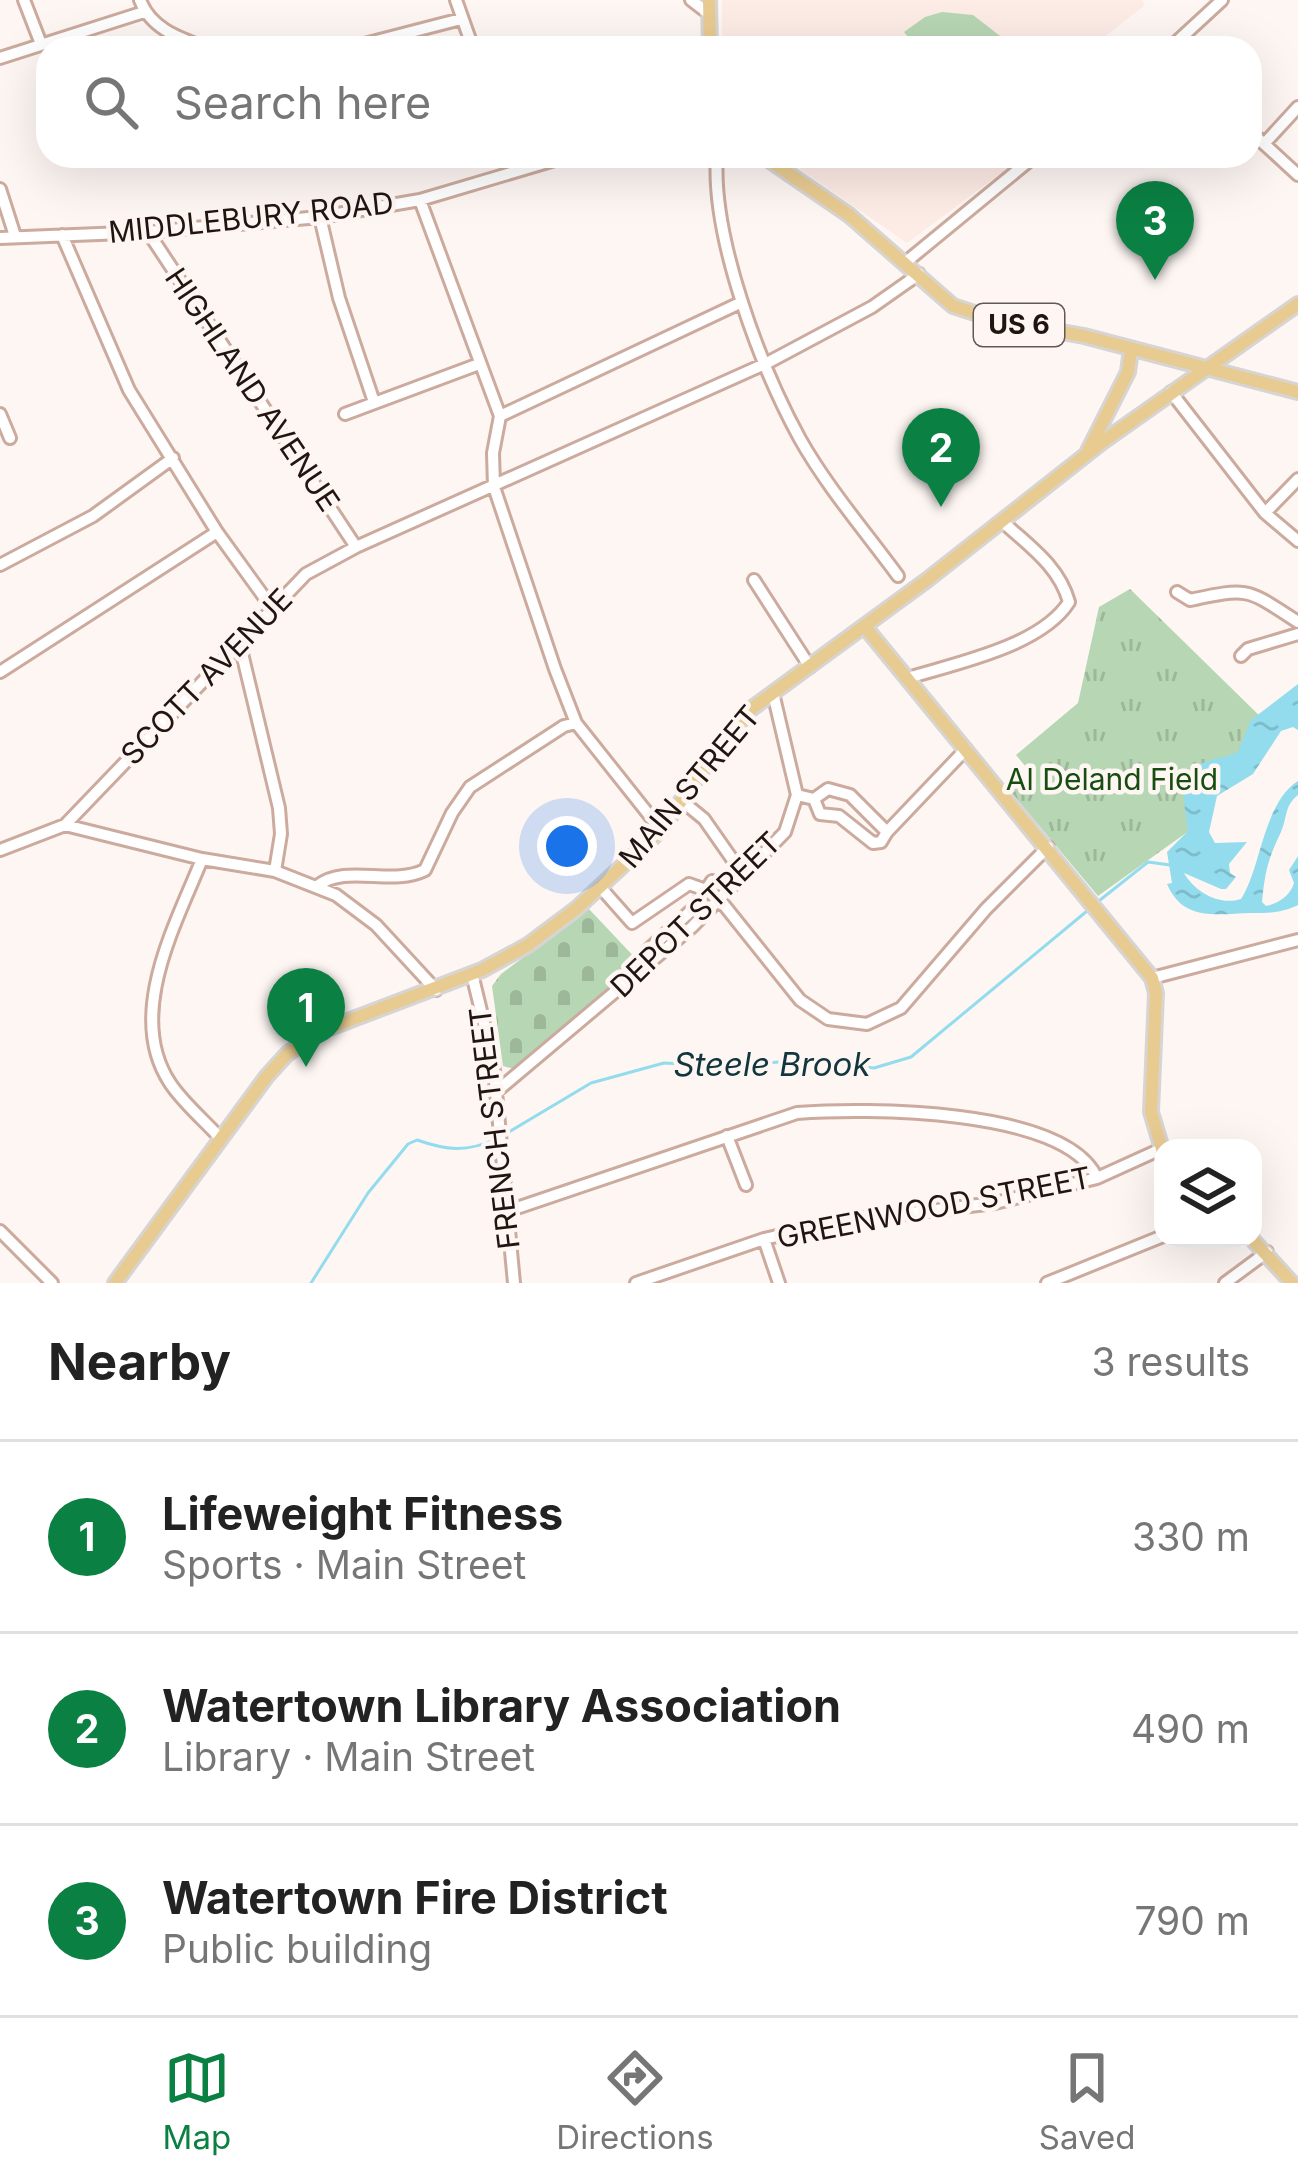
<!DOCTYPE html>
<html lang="en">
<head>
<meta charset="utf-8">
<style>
	:root { --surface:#fff; --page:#f2f2f2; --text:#222; --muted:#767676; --line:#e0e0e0; --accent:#0b8043 }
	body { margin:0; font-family:Inter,sans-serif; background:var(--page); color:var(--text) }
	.controls { position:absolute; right:36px; bottom:36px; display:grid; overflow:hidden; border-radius:24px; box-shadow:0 12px 48px #0002 }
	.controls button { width:108px; height:108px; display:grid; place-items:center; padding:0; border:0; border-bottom:3px solid var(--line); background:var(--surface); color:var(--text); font:60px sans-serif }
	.you { position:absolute; left:567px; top:846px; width:42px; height:42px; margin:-30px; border:9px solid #fff; border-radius:50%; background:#1a73e8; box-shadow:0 0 0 18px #1a73e833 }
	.badge { display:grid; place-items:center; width:78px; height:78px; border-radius:50%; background:var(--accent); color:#fff; font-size:39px; font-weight:700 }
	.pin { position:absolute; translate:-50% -99px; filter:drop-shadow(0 3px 6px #0008) }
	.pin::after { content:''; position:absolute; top:63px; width:42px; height:36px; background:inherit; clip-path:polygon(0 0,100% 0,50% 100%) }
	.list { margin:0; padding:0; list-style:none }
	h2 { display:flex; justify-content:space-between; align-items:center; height:156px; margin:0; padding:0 48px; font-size:51px }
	h2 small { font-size:39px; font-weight:400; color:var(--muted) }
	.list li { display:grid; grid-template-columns:78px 1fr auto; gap:36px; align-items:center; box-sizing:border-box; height:192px; padding:0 48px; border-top:3px solid var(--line) }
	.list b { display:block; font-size:45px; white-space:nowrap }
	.list p { margin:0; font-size:39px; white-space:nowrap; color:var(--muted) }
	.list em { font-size:39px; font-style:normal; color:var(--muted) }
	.icon { flex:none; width:66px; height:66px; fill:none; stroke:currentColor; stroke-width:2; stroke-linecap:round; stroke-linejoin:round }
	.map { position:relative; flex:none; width:1298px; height:1283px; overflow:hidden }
	.search { position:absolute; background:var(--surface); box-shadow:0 12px 48px #0002; left:36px; right:36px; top:36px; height:132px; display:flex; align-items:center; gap:30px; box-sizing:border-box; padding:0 42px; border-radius:36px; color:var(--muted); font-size:45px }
	.sheet { height:732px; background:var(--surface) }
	nav { display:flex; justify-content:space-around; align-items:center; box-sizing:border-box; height:168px; border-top:3px solid var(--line); background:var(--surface); font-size:33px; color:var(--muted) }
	nav a { display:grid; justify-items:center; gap:6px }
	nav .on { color:var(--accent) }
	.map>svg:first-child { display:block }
	.built { fill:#fdebe5 }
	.green { fill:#b7d6b3 }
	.cemetery { fill:url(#cemetery-stones) }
	.park { fill:url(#park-tufts) }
	.water { fill:url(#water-ripples) }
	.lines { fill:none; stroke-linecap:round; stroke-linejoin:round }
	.stream { stroke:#93dced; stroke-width:3 }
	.minor-casing { stroke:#ccaa9e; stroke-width:16 }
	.major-casing { stroke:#d7d5d4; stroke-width:18 }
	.minor { stroke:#fff; stroke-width:10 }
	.major { stroke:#e8cb91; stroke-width:12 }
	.labels { text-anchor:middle; stroke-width:9; stroke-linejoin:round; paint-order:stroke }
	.shield { fill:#fdf6f3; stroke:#645855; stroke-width:3 }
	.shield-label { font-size:27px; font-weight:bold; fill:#221511 }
	.street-label { font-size:30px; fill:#221511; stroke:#fdf6f3 }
	.park-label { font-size:30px; fill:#184d11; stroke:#fdf6f3 }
	.water-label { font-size:33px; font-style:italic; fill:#12363d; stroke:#fdf6f3 }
</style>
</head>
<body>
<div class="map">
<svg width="1298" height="1283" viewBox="0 0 1298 1283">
	<defs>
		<pattern id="cemetery-stones" width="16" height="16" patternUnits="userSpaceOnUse" patternTransform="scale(3)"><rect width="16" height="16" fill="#b7d6b3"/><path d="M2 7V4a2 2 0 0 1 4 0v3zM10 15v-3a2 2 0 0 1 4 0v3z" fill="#9db799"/></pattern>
		<pattern id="park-tufts" width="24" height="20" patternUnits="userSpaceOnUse" patternTransform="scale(3)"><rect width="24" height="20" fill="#b7d6b3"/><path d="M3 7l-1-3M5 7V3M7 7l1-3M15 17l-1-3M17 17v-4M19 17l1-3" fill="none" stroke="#9db799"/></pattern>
		<pattern id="water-ripples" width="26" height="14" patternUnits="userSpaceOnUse" patternTransform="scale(3)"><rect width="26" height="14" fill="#93dced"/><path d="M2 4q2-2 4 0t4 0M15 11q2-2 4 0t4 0" fill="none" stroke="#7ebcca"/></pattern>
	</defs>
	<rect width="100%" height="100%" fill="#fdf6f3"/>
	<!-- built -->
	<path class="built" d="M722 0H1142L1145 5 1090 48H722Z
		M781 156H1024L907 243Z"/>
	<!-- green -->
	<path class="green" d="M942 12 973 15 1004 39 994 48H917L904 32 925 17Z"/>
	<!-- cemetery -->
	<path class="cemetery" d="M589 909 639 962 514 1069 503 1066 492 986 501 974Z"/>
	<!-- park -->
	<path class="park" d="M1130 589 1269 725 1227 772 1193 828 1098 896 1011 792 1031 773 1016 755 1078 703 1099 607Z"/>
	<!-- water -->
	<path class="water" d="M1298 684V730L1293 727 1281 731 1253 774 1217 796 1209 832 1215 843 1247 842 1229 864 1230 873 1236 877 1226 889H1221L1184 873C1195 892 1219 906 1241 899 1261 869 1263 803 1298 781V795C1284 806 1288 816 1281 832 1268 859 1265 871 1262 902L1266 906C1279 903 1290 896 1294 883L1289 870 1298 856V905C1281 913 1270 913 1251 913 1217 914 1183 922 1167 884L1172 883 1167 852 1188 831C1185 804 1174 772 1208 761 1218 757 1228 757 1238 752L1251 720Z"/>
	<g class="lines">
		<!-- stream -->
		<path class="stream" d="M1095 904 1148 862 1170 865
			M504 1135 591 1083 664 1063 720 1066 808 1060 874 1068 911 1057 1087 911
			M311 1283 368 1193 408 1144 417 1140C446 1150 466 1153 496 1139"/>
		<!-- minor casing -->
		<g class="minor-casing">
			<path id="minor" d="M24 0 41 44
				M140 0C151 29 179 38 206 48
				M456 0 473 48
				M691 0 708 13
				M349 48 461 19
				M1170 48 1222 0
				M0 58 144 12
				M1250 131 1298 175
				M1264 144 1298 107
				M717 156C711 237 761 368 800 439 827 487 865 531 898 576
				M0 189 15 236
				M420 200 500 416
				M320 217 339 298 374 402
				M148 232 356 547
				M62 235 129 390 217 532 272 608
				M0 238 148 232 320 217 420 200 568 156
				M906 262 1035 156
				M1171 392 1265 513 1298 541
				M0 414 10 438
				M345 414 479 364
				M500 416 493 453 494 487 555 669 576 723 661 830
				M500 416 742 302
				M1265 513 1298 479
				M0 565 93 516 173 458
				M754 580 810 667
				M1177 592 1190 600C1250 587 1247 589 1298 622
				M240 645 279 808 281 834 275 871
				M1241 656 1248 649 1298 634
				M0 672 217 532
				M908 678C957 663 1041 646 1069 602 1059 566 1029 546 1003 522
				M797 795 814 799 828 789 850 795 887 832 966 749
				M814 799 820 814 839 816 873 843 881 842 887 832
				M682 801 704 819 732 859
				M65 825 306 574 356 547 767 363 872 307 919 274
				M0 850 65 825 202 859 275 871 336 895 376 925 436 990
				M202 859C176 924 125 1015 170 1083 183 1103 205 1121 221 1139
				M317 886C347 863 391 887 425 870L452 813 470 787 564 726 576 723
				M601 888 632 923 689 884 703 889
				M720 900 800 1000 828 1019 867 1024 901 1008 986 909 1048 847
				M652 961 647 951 694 908 712 881
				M472 974 493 1060 514 1283
				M1152 978 1298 940
				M497 1091 692 927 785 832 797 795 773 693
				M727 1136 746 1185
				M508 1211 797 1113C863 1108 1065 1107 1097 1178
				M0 1231 52 1283
				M764 1239 779 1283
				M636 1283 764 1239 842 1221 995 1203 1097 1178 1161 1149
				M1047 1283 1163 1236
				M1225 1283 1267 1252"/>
		</g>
		<!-- major casing -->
		<g class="major-casing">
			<path id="major" d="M709 0 710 48
				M763 156 849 215 953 306 996 320 1084 336 1298 392
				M1088 451 1128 372 1131 349
				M865 627 1152 978 1156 993 1151 1112 1163 1152
				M1251 1238 1292 1283
				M115 1283 267 1076 287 1054 319 1032 482 970 528 945 576 909 661 830 719 746 751 709 927 580 1101 443 1298 304"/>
		</g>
		<!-- minor -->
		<use href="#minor" class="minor"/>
		<!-- major -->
		<use href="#major" class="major"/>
	</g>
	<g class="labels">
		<!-- shield labels -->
		<rect class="shield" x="974" y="304" width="90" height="42" rx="9"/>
		<g class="shield-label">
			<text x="1019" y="334">US 6</text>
		</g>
		<!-- street labels -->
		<g class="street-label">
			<text transform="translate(251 218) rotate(-6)" y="10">MIDDLEBURY ROAD</text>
			<text transform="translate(252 390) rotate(56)" y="10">HIGHLAND AVENUE</text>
			<text transform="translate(207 677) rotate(-46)" y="10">SCOTT AVENUE</text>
			<text transform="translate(690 787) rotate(-50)" y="10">MAIN STREET</text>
			<text transform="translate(696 915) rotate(-44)" y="10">DEPOT STREET</text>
			<text transform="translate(495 1128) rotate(-97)" y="10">FRENCH STREET</text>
			<text transform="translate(934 1208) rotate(-11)" y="10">GREENWOOD STREET</text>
		</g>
		<!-- park labels -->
		<g class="park-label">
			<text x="1112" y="790">Al Deland Field</text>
		</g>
		<!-- water labels -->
		<g class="water-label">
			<text x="772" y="1076">Steele Brook</text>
		</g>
	</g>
</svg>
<div class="controls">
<button><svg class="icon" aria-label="layers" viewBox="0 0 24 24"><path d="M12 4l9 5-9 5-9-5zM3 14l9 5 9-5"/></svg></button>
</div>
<div class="you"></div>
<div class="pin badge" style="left:306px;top:1067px">1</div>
<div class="pin badge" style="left:941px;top:507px">2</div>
<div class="pin badge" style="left:1155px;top:280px">3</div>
<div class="search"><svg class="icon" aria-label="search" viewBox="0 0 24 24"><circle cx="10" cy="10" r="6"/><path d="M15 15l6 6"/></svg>Search here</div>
</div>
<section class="sheet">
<h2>Nearby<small>3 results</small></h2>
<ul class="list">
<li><span class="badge">1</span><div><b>Lifeweight Fitness</b><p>Sports · Main Street</p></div><em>330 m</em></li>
<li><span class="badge">2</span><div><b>Watertown Library Association</b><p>Library · Main Street</p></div><em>490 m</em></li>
<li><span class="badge">3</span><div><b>Watertown Fire District</b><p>Public building</p></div><em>790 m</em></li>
</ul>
</section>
<nav>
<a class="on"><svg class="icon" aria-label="map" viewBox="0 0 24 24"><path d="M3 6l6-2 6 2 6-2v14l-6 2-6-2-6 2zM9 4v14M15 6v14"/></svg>Map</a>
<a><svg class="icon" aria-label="directions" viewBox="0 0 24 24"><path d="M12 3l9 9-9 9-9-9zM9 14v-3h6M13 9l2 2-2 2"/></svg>Directions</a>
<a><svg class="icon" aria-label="saved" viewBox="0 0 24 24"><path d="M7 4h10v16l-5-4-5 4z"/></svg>Saved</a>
</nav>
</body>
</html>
